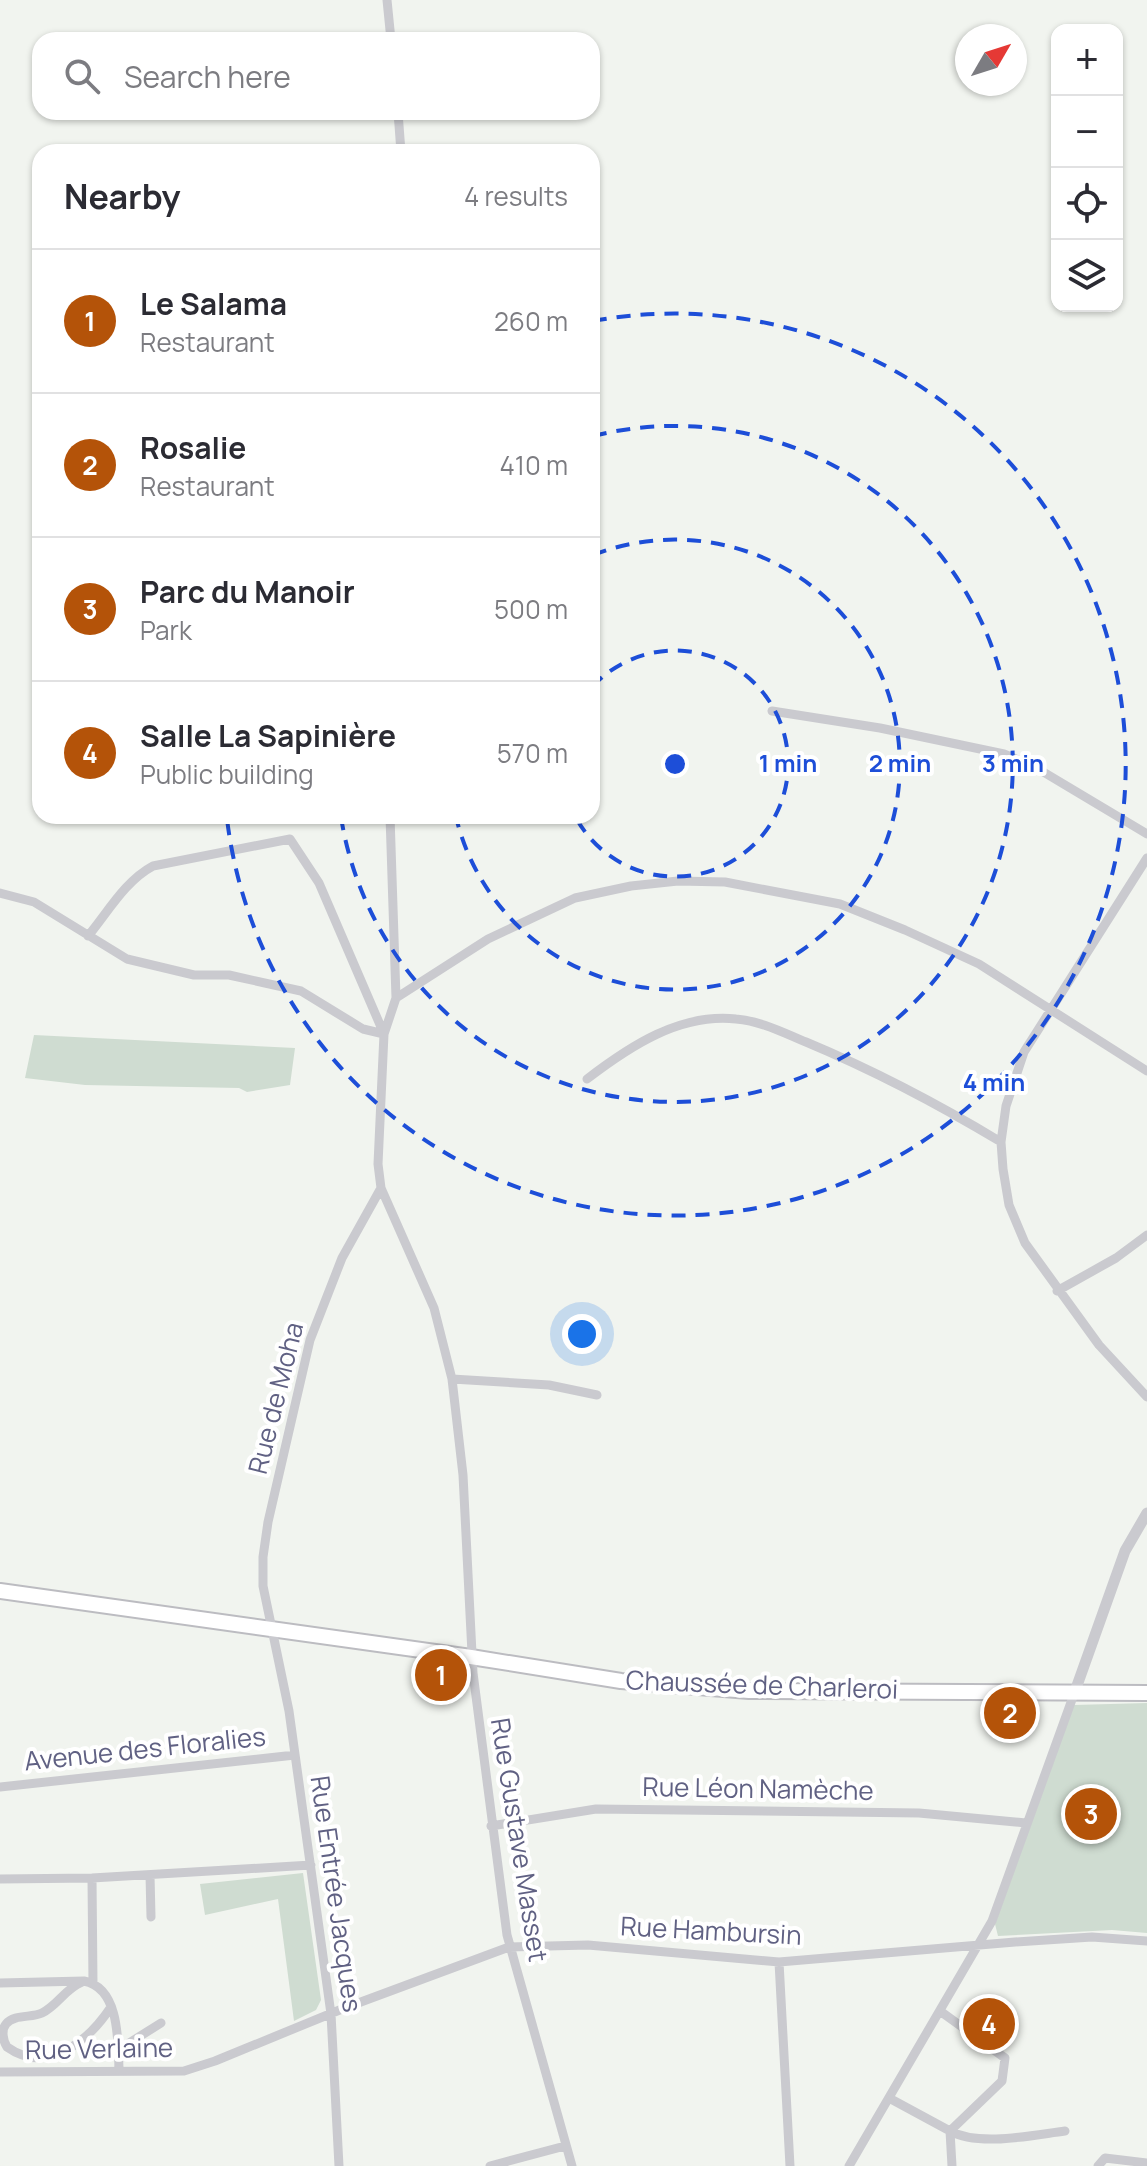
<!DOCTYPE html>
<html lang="en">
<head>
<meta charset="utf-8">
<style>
	:root { --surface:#fff; --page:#f2f2f3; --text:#2b2b33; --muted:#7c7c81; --line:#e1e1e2; --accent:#b45309 }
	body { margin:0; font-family:Manrope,sans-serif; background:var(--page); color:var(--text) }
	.controls { position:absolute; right:24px; top:24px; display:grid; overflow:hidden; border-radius:16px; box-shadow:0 2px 6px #0004 }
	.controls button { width:72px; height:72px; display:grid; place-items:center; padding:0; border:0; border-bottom:2px solid var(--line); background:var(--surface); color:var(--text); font:40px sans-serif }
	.compass { position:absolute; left:955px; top:24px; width:72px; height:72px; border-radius:50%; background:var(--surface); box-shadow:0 2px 6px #0004; rotate:51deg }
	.you { position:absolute; left:582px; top:1334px; width:28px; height:28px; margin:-20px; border:6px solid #fff; border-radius:50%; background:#1a73e8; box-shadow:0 0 0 12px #1a73e833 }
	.badge { display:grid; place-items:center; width:52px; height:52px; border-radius:50%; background:var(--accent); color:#fff; font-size:26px; font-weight:700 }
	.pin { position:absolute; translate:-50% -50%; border:4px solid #fff; box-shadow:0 2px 8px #0006 }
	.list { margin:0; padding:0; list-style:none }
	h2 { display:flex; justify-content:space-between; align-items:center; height:104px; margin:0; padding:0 32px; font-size:34px }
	h2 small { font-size:26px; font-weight:400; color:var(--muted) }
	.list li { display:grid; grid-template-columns:52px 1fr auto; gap:24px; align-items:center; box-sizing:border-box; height:144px; padding:0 32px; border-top:2px solid var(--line) }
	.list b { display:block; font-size:30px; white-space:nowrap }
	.list p { margin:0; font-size:26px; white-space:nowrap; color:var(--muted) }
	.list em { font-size:26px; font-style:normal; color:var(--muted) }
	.icon { flex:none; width:44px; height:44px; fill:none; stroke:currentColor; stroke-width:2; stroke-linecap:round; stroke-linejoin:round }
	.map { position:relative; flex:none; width:1147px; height:2166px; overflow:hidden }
	.search { position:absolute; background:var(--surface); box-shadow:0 2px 6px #0004; left:32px; top:32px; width:568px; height:88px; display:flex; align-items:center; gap:20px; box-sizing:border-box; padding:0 28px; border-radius:24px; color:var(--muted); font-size:30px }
	.panel { position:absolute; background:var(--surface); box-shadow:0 2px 6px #0004; left:32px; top:144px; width:568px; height:680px; border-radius:24px }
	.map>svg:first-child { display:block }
	.green { fill:#cfdcd1 }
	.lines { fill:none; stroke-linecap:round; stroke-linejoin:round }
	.primary-casing { stroke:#bcbcc1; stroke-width:18 }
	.minor { stroke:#cacacf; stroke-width:9 }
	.tertiary { stroke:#cacacf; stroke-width:11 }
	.primary { stroke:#fff; stroke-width:14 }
	.ring { fill:none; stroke:#1d4ed8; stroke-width:4; stroke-dasharray:14 10 }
	.labels { text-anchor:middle; stroke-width:8; stroke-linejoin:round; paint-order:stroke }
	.street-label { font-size:26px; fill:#606183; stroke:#fff }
	.centre { fill:#1d4ed8; stroke:#fff; stroke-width:4 }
	.ring-label { font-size:24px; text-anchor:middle; font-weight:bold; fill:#1d4ed8; stroke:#fff; stroke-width:8; stroke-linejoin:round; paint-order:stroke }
</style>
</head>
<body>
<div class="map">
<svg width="1147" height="2166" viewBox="0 0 1147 2166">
	<rect width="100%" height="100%" fill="#f1f4ef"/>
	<!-- green -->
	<path class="green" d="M34 1035 295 1048 290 1085 247 1092 239 1088 85 1085 25 1078Z
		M1147 1703V1933L1112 1930 998 1936 995 1924 1074 1705Z
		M303 1873 321 2000 316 2010 294 2021 278 1899 205 1915 200 1884Z"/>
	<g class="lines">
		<!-- primary casing -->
		<g class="primary-casing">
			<path id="primary" d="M0 1591 471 1657 621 1681 749 1691 1147 1693"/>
		</g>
		<!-- minor -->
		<path class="minor" d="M387 0 391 40
			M398 112 401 152
			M772 711 880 728 1004 754 1035 767 1147 834
			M390 816 396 998
			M1147 858 1024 1052 1006 1106 1001 1142 1003 1169 1009 1205 1025 1243 1099 1345 1147 1397
			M0 893 34 902 127 959 194 975H229L301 991 363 1029 384 1034
			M88 936C108 912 125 881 153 866L290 839 319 883 384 1034 378 1164 381 1188 434 1308 452 1379 463 1475 473 1673 507 1935 572 2166
			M384 1034 396 998 488 939 575 898 631 886 678 881 725 882 840 904 905 930 979 964 1147 1071
			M587 1079C630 1046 680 1013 736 1019 761 1021 784 1033 806 1042 873 1070 938 1104 1001 1142
			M1057 1291 1116 1258 1147 1235
			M452 1379 549 1385 597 1395
			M0 1787 295 1755
			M491 1826 596 1809 919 1813 1026 1823
			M150 1875 151 1917
			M92 1878 93 1984
			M0 1879 92 1878 311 1865
			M779 1962 790 2166
			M82 1982C66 1988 58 2005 42 2013 32 2018 14 2014 6 2024 1 2030 3 2041 7 2047 48 2076 89 2040 111 2007
			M0 1983 84 1981C120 1988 118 2042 119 2070
			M118 2050 161 2023
			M0 2072 184 2071 215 2061 342 2009 509 1947 588 1945 779 1962 1015 1942 1092 1937 1147 1941
			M889 2098 950 2131 1002 2081 1005 2058 940 2011
			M339 2166 331 2014 289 1711 263 1586V1557L268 1522 310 1340 342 1258 381 1188
			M490 2166 565 2146
			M849 2166 992 1921 1074 1694
			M952 2166 950 2131C979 2147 1033 2135 1065 2131
			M1098 2166 1105 2158 1147 2163"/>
		<!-- tertiary -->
		<path class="tertiary" d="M1074 1694 1125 1551 1147 1513"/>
		<!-- primary -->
		<use href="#primary" class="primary"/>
	</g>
	<!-- distance rings -->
	<g class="ring">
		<path d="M592 687A113 113 0 1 1 575 816"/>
		<path d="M593 555A225 225 0 1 1 456 817"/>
		<path d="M593 436A338 338 0 1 1 341 817"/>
		<path d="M593 321A451 451 0 1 1 227 819"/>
	</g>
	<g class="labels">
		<!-- street labels -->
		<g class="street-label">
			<text transform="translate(276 1398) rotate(-76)" y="9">Rue de Moha</text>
			<text transform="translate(762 1685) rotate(2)" y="9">Chaussée de Charleroi</text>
			<text transform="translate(145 1749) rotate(-6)" y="9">Avenue des Floralies</text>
			<text transform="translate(758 1789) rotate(1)" y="9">Rue Léon Namèche</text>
			<text transform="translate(519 1840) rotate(81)" y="9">Rue Gustave Masset</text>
			<text transform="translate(336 1894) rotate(82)" y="9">Rue Entrée Jacques</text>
			<text transform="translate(711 1931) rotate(3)" y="9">Rue Hambursin</text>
			<text transform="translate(99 2049) rotate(-1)" y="9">Rue Verlaine</text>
		</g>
	</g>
	<circle cx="675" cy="764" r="12" class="centre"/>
	<g class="ring-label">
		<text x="788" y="772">1 min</text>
		<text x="900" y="772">2 min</text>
		<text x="1013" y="772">3 min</text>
		<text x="994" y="1091">4 min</text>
	</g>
</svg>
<div class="controls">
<button>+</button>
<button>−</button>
<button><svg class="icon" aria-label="locate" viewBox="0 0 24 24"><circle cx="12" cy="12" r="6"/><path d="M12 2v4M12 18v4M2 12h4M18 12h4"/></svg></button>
<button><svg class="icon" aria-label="layers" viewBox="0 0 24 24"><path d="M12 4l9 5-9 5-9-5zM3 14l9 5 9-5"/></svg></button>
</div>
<svg class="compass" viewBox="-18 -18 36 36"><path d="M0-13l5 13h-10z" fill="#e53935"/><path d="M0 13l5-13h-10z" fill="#7c7c81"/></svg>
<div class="you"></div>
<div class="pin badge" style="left:441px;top:1675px">1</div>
<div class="pin badge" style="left:1010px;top:1713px">2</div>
<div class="pin badge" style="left:1091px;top:1814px">3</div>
<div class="pin badge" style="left:989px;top:2024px">4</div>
<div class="search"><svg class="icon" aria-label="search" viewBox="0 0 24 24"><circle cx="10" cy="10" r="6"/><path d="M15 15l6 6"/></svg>Search here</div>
<section class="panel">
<h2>Nearby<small>4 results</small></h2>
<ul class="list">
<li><span class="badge">1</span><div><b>Le Salama</b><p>Restaurant</p></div><em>260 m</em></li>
<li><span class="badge">2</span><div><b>Rosalie</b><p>Restaurant</p></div><em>410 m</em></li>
<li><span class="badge">3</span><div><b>Parc du Manoir</b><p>Park</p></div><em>500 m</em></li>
<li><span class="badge">4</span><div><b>Salle La Sapinière</b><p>Public building</p></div><em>570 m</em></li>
</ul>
</section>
</div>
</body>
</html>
